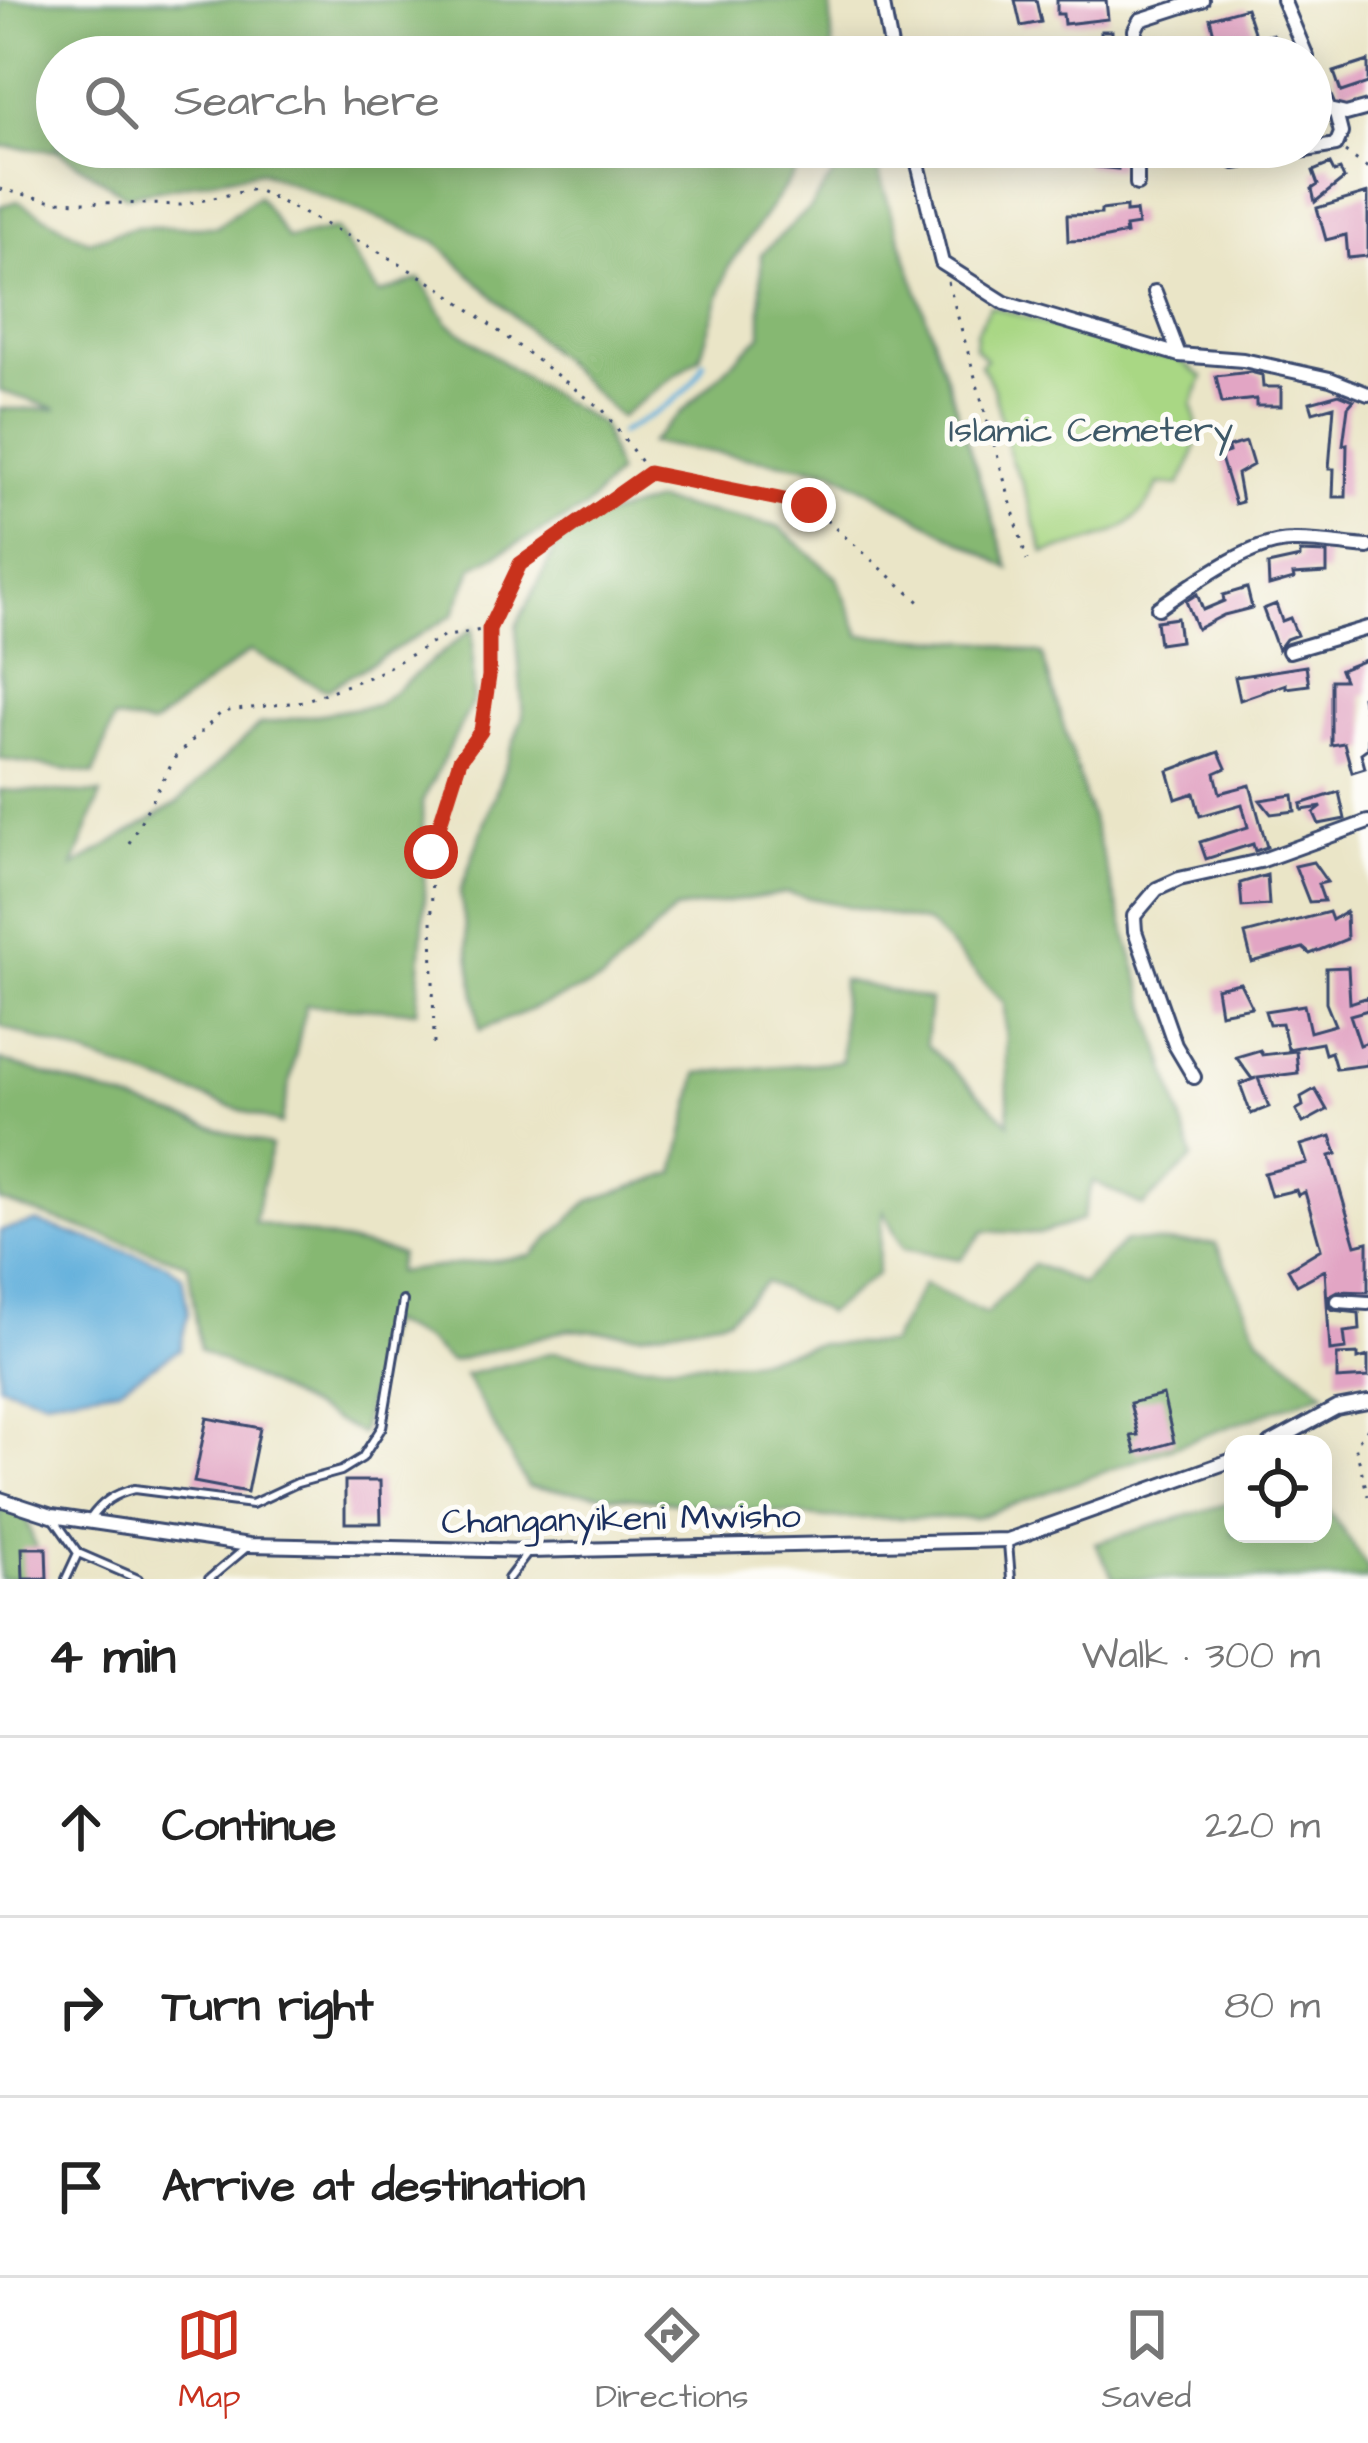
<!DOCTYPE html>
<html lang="en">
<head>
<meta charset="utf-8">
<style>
	:root { --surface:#fff; --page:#f2f2f2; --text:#222; --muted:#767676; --line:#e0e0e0; --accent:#c8321e }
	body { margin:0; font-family:"Architects Daughter",sans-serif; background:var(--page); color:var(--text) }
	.controls { position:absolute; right:36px; bottom:36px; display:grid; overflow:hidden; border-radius:24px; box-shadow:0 6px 30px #0003 }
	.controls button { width:108px; height:108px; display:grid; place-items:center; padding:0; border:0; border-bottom:3px solid var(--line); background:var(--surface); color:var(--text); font:60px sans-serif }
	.stop { position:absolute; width:36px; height:36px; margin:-27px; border:9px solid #c8321e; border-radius:50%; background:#fff }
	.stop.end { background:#c8321e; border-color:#fff; box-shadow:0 3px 12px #0008 }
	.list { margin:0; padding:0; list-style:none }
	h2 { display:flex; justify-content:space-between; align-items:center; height:156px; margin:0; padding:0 48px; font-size:51px }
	h2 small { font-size:39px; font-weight:400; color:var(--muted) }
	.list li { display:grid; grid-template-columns:78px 1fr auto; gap:36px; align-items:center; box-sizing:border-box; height:180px; padding:0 48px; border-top:3px solid var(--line) }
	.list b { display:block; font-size:45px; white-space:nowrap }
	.list em { font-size:39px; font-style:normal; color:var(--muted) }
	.icon { flex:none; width:66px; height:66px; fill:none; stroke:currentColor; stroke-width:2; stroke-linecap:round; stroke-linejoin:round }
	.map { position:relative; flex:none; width:1368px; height:1579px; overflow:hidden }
	.search { position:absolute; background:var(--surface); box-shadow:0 6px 30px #0003; left:36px; right:36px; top:36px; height:132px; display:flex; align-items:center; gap:30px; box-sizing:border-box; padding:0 42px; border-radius:66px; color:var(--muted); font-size:45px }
	.sheet { height:696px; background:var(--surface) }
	nav { display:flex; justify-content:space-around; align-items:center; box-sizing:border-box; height:168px; border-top:3px solid var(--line); background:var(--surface); font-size:33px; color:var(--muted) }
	nav a { display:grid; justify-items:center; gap:6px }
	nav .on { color:var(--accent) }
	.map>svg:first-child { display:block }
	.green { fill:#a9d784; stroke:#628371; stroke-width:3 }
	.forest { fill:#86b872; stroke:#507468; stroke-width:3 }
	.water { fill:#61afdb; stroke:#3e6f9c; stroke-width:3 }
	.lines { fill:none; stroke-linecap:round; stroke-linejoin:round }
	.stream { stroke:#61afdb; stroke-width:4.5 }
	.building { fill:#e2a5c4 }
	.service-casing { stroke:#3a4a6e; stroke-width:12 }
	.minor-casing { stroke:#3a4a6e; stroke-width:18 }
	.path { stroke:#3a4a6e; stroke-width:3; stroke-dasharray:3 9; stroke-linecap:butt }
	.service { stroke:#fff; stroke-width:6 }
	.minor { stroke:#fff; stroke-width:12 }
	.route { stroke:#c8321e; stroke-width:15 }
	.labels { text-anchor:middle; stroke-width:10; stroke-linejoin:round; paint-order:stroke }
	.park-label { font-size:36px; fill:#3e5968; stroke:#fdfcf7 }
	.street-label { font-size:36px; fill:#1b2f5e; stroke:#fdfcf7 }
</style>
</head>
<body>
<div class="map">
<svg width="1368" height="1579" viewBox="0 0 1368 1579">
	<rect width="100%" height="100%" fill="#fdfcf7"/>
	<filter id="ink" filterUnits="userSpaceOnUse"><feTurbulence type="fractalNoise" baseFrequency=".00833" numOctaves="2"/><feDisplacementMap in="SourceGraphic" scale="24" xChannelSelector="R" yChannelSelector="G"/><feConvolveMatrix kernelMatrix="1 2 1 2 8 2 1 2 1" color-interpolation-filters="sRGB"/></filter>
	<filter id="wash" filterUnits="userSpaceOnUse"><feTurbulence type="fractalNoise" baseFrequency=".004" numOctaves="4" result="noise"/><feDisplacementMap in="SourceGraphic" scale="48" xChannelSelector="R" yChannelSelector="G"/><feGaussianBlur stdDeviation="2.7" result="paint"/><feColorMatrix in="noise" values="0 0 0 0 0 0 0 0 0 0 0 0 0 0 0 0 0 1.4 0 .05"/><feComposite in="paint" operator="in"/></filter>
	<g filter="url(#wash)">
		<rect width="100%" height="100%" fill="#eae5c7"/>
		<!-- green -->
		<path class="green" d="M990 306 1147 356 1175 357 1203 377 1192 404C1202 435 1196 457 1179 485L1158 484C1139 535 1092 540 1044 553L1021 480 1011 461 993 387 980 364 986 359 975 347 976 332Z"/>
		<!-- forest -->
		<path class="forest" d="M0 0H830L833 57H57V147H813L728 268 700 357 620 417 435 241 260 171 126 196 58 151 0 146Z
			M853 147H870L1009 568 832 470 650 443 761 335V254L809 209Z
			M258 196 288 239 336 229 379 294 420 279 448 323 529 381 602 425 617 473 584 509 473 567 453 615 326 690 250 651 152 726 114 719 94 774 0 759V409H57L0 391V206L18 201 88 241 136 227H217Z
			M655 501 779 527 837 578 860 635 984 642 1042 654 1193 1158 1143 1206 1093 1181 1082 1220 1039 1234 984 1231 961 1259 903 1249 883 1210 877 1274 827 1313 766 1282 728 1318 642 1334 569 1329 450 1362 425 1340 387 1322 361 1434 200 1350 188 1264 0 1201V1060L271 1146 254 1222 400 1254 396 1272 531 1256 589 1201 675 1173 698 1073 842 1061V980L930 1000 926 1044 1009 1123 1004 1003 928 923 787 893 675 910 602 981 480 1030 460 892 523 716 516 626 566 528Z
			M473 628V701L422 802 425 897 417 1011 306 1005 281 1124 0 1026V790L101 794 73 867 177 803 260 724 377 705Z
			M1125 1241 1216 1244 1259 1337 1325 1392 976 1518H827L528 1487 465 1375 554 1352 640 1364 746 1362 819 1344H890L923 1284 986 1314 1034 1264 1082 1284Z
			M0 1499 23 1507 45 1579H0Z
			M1233 1502V1534H1323V1502L1368 1567V1579H1114L1095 1543Z"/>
		<!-- water -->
		<path class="water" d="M36 1222 166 1264 182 1276 188 1313 180 1349 118 1388 44 1399 0 1385V1231Z"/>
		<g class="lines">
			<!-- stream -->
			<path class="stream" d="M620 433C650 416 692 397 704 362"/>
		</g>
		<g id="blocks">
			<!-- building -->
			<path class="building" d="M1015 0H1036L1041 22 1021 26Z
				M1057 0H1106L1108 19 1064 24 1063 14H1057Z
				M1246 8 1256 38 1273 34 1278 50 1236 57H1199L1196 46 1216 42 1210 18Z
				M1101 31H1112V38L1121 37 1122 57H1101Z
				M1368 61V83L1341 92 1334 72Z
				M1088 147H1120L1118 169 1086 166Z
				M1330 164 1334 172 1340 170 1344 179 1315 202 1312 189 1318 185 1313 171Z
				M1368 193V256L1348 258 1346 235 1326 240 1317 208Z
				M1126 207V212L1136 211 1138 225 1125 227 1126 234 1097 240 1068 241 1067 215 1101 214V210Z
				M1250 372 1262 375 1263 387H1281V406H1256V399L1222 403 1216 376Z
				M1339 394 1354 400 1348 407 1343 445 1347 444 1346 497H1333L1334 469H1329L1334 406 1313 412 1310 402Z
				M1246 442 1253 465 1237 474 1242 502 1235 504 1220 455 1229 452 1228 447Z
				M1300 552 1327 553V573L1293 575 1294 579 1269 586 1268 565 1300 558Z
				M1247 588 1252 608 1224 615 1197 629 1186 601 1197 594 1203 610 1224 601 1223 595Z
				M1276 604 1282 621 1290 618 1297 635 1286 639 1278 650 1263 609Z
				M1177 618 1180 641 1159 644 1156 621Z
				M1368 659V693L1362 696 1368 733V748L1361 753 1365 768 1352 772 1344 743 1331 745V680H1344L1340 670Z
				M1306 666 1309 685 1286 688V684L1240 700 1235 677Z
				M1219 752 1226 768 1215 773 1220 793 1250 785 1267 847 1255 851 1253 844 1206 859 1200 842 1248 827 1242 804 1200 816 1194 793 1176 799 1168 771Z
				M1339 792 1345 819 1319 824 1314 813 1322 807 1302 810 1301 804Z
				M1293 795 1295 811 1271 814 1260 800Z
				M1313 862 1327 882 1318 884 1324 901 1309 902 1295 866Z
				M1267 875 1269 905 1242 907 1240 883Z
				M1329 912 1332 920 1346 912 1347 939 1310 954 1303 948 1252 962 1245 934Z
				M1348 967 1350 1003 1368 997V1010L1350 1015 1360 1045 1368 1042V1065L1336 1069 1331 1052 1325 1054 1322 1043 1288 1049 1282 1023 1269 1024 1265 1011 1304 1005 1310 1032 1335 1025 1326 1003V968Z
				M1240 983 1252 1007 1220 1013 1216 988Z
				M1260 1050 1262 1055 1296 1051 1298 1073 1258 1078 1269 1107 1251 1114 1240 1084 1256 1078 1252 1079 1236 1057Z
				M1315 1089 1327 1110 1303 1123 1296 1110 1303 1106 1301 1097Z
				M1331 1136 1337 1154 1330 1156 1356 1245 1368 1242V1292L1338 1291 1329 1296 1328 1305 1333 1310 1359 1313 1360 1330 1344 1332 1346 1349 1330 1351 1325 1270 1297 1285 1288 1269 1321 1249 1305 1192 1298 1195 1296 1190 1271 1196 1264 1173 1307 1163 1301 1145Z
				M1358 1354V1359L1368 1356V1377L1337 1379V1355Z
				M1163 1395 1174 1442 1136 1453 1131 1436 1138 1435 1130 1403Z
				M207 1418 260 1428 247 1492 194 1482Z
				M345 1481H380L381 1523H345Z
				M22 1548H46L47 1579H23Z"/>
		</g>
	</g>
	<g filter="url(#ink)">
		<use href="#blocks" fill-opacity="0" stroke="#3a4a6e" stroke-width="3"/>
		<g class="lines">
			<!-- service casing -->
			<g class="service-casing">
				<path id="service" d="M52 1516 78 1553 138 1579
					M90 1519C102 1502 114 1494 134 1489L252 1504 297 1483 341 1471 362 1458 382 1427 403 1301
					M1008 1543 1011 1579
					M66 1579 78 1553
					M209 1579 246 1548
					M508 1579 527 1554"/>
			</g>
			<!-- minor casing -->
			<g class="minor-casing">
				<path id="minor" d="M882 0 893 57
					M1283 0 1307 57
					M1136 57 1135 30 1140 20 1202 0
					M1311 67 1329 110 1346 114 1368 108
					M914 147 942 263 1005 303 1179 355 1243 360 1330 379 1368 394
					M1137 147V184
					M1234 162 1336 145 1341 133 1336 113
					M1155 292 1179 355
					M1158 608C1193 584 1250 541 1292 541 1317 540 1343 545 1368 547
					M1289 651 1368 628
					M1194 1077 1175 1045 1135 931 1134 916 1157 889 1179 879 1260 861 1368 822
					M1338 1301 1368 1303
					M1270 1444 1336 1408 1368 1402
					M0 1499 52 1516 249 1545 529 1551 1008 1540 1233 1460"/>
			</g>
			<!-- path -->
			<path class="path" d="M1345 152 1368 168
				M0 189 53 201 181 205 255 189 374 249 444 290 603 410 649 473 809 505 924 606
				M948 282 1027 560
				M129 843 176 756 222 712 304 701 374 675 443 637 487 629
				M434 1044 431 852 460 761 481 731 489 677V629L520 564 648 474
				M1368 1428 1355 1445 1368 1496"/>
			<!-- service -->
			<use href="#service" class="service"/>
			<!-- minor -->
			<use href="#minor" class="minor"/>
		</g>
	</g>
	<g class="lines" filter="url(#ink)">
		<!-- route -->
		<path class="route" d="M431 852 460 760 481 731 489 676V629L520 564 649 473 809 505"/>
	</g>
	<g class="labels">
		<!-- park labels -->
		<g class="park-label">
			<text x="1091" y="441">Islamic Cemetery</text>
		</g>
		<!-- street labels -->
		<g class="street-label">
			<text transform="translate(621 1517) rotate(-1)" y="13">Changanyikeni Mwisho</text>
		</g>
	</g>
</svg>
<div class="controls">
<button><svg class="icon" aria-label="locate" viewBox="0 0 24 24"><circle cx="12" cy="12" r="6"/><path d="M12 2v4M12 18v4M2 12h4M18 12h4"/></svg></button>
</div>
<div class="stop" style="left:431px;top:852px"></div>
<div class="stop end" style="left:809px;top:505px"></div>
<div class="search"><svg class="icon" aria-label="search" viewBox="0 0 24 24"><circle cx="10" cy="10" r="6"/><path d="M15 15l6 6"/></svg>Search here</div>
</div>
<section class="sheet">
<h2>4 min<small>Walk · 300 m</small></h2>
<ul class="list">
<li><svg class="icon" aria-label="ahead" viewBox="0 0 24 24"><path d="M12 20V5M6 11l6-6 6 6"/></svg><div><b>Continue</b></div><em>220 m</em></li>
<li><svg class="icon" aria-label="right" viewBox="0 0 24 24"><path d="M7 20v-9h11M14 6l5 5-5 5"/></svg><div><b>Turn right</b></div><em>80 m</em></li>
<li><svg class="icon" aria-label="arrive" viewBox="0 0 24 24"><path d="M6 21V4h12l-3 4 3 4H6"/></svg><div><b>Arrive at destination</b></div></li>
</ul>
</section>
<nav>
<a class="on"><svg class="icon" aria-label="map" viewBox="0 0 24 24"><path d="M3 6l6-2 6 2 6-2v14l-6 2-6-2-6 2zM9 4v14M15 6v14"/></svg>Map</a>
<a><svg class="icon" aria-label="directions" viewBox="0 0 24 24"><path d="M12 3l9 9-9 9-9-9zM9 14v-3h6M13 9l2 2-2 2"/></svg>Directions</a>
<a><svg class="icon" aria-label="saved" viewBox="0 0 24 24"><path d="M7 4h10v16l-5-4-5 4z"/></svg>Saved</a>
</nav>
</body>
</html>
